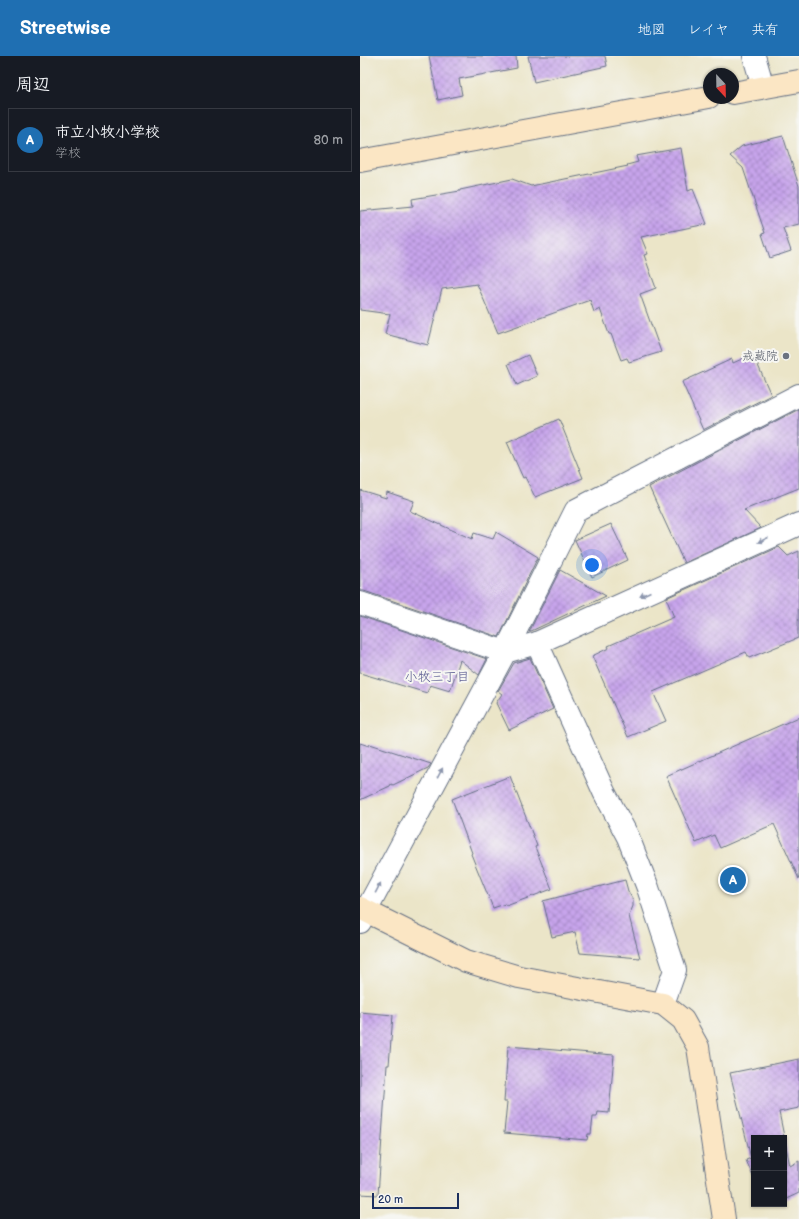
<!DOCTYPE html>
<html lang="ja">
<head>
<meta charset="utf-8">
<style>
	:root { --surface:#171b24; --page:#242831; --text:#f1f3f6; --muted:#9ea1a6; --line:#363941; --accent:#1f6fb2 }
	body { margin:0; font-family:"Balsamiq Sans","Klee One",sans-serif; background:var(--page); color:var(--text) }
	.controls { position:absolute; right:12px; bottom:12px; display:grid; overflow:hidden; border-radius:0px; box-shadow:0 1px 3px #0004 }
	.controls button { width:36px; height:36px; display:grid; place-items:center; padding:0; border:0; border-bottom:1px solid var(--line); background:var(--surface); color:var(--text); font:20px sans-serif }
	.compass { position:absolute; left:343px; top:12px; width:36px; height:36px; border-radius:50%; background:var(--surface); box-shadow:0 1px 3px #0004; rotate:158deg }
	.scale { position:absolute; left:12px; bottom:10px; width:87px; box-sizing:border-box; padding-left:4px; border:2px solid #1b2f5e; border-top:0; font-size:11px; line-height:14px; white-space:nowrap; color:#1b2f5e; -webkit-text-stroke:3px #f6f6f2; paint-order:stroke }
	.you { position:absolute; left:232px; top:509px; width:14px; height:14px; margin:-10px; border:3px solid #fff; border-radius:50%; background:#1a73e8; box-shadow:0 0 0 6px #1a73e833 }
	.badge { display:grid; place-items:center; width:26px; height:26px; border-radius:50%; background:var(--accent); color:#fff; font-size:13px; font-weight:700 }
	.pin { position:absolute; translate:-50% -50%; border:2px solid #fff; box-shadow:0 1px 4px #0006 }
	.list { margin:0; padding:0; list-style:none }
	h2 { display:flex; justify-content:space-between; align-items:center; height:52px; margin:0; padding:0 16px; font-size:17px }
	h2 small { font-size:13px; font-weight:400; color:var(--muted) }
	.list li { display:grid; grid-template-columns:26px 1fr auto; gap:12px; align-items:center; box-sizing:border-box; height:64px; margin:0 8px 8px; padding:0 8px; border:1px solid var(--line); border-radius:0px }
	.list b { display:block; font-size:15px; white-space:nowrap }
	.list p { margin:0; font-size:13px; white-space:nowrap; color:var(--muted) }
	.list em { font-size:13px; font-style:normal; color:var(--muted) }
	.map { position:relative; flex:none; width:439px; height:1163px; overflow:hidden }
	header { display:flex; align-items:center; gap:24px; box-sizing:border-box; height:56px; padding:0 20px; background:var(--accent); color:#fff }
	header strong { font-size:19px }
	nav { display:flex; gap:22px; margin-inline-start:auto; font-size:14px }
	main { display:flex }
	aside { flex:1; background:var(--surface) }
	.map>svg:first-child { display:block }
	.building { fill:url(#building-cross-hatch) }
	.lines { fill:none; stroke-linecap:round; stroke-linejoin:round }
	.street-casing { stroke:#646f83; stroke-width:24 }
	.secondary-casing { stroke:#646f83; stroke-width:24 }
	.street { stroke:#fff; stroke-width:22 }
	.secondary { stroke:#fbe6c4; stroke-width:22 }
	.oneway { fill:#8d97ae }
	.worship-dot { fill:#6b7280; stroke:#f6f6f2; stroke-width:1.5 }
	.labels { text-anchor:middle; stroke-width:4; stroke-linejoin:round; paint-order:stroke }
	.worship-label { font-size:12px; fill:#5b616d; stroke:#f6f6f2; text-anchor:end }
	.neighbourhood-label { font-size:13px; fill:#57588f; stroke:#f6f6f2 }
</style>
</head>
<body>
<header>
<strong>Streetwise</strong>
<nav><a>地図</a><a>レイヤ</a><a>共有</a></nav>
</header>
<main>
<aside>
<h2>周辺<small></small></h2>
<ul class="list">
<li><span class="badge">A</span><div><b>市立小牧小学校</b><p>学校</p></div><em>80 m</em></li>
</ul>
</aside>
<div class="map">
<svg width="439" height="1163" viewBox="0 0 439 1163">
	<defs>
		<pattern id="building-cross-hatch" width="8" height="8" patternUnits="userSpaceOnUse"><rect width="8" height="8" fill="#c7a4eb"/><path d="M0 0l8 8M0 8l8-8" fill="none" stroke="#a186c2"/></pattern>
	</defs>
	<rect width="100%" height="100%" fill="#f6f6f2"/>
	<filter id="ink" filterUnits="userSpaceOnUse"><feTurbulence type="fractalNoise" baseFrequency=".025" numOctaves="2"/><feDisplacementMap in="SourceGraphic" scale="8" xChannelSelector="R" yChannelSelector="G"/><feConvolveMatrix kernelMatrix="1 2 1 2 8 2 1 2 1" color-interpolation-filters="sRGB"/></filter>
	<filter id="wash" filterUnits="userSpaceOnUse"><feTurbulence type="fractalNoise" baseFrequency=".012" numOctaves="4" result="noise"/><feDisplacementMap in="SourceGraphic" scale="16" xChannelSelector="R" yChannelSelector="G"/><feGaussianBlur stdDeviation="0.9" result="paint"/><feColorMatrix in="noise" values="0 0 0 0 0 0 0 0 0 0 0 0 0 0 0 0 0 1.4 0 .05"/><feComposite in="paint" operator="in"/></filter>
	<g filter="url(#wash)">
		<rect width="100%" height="100%" fill="#ebe5c8"/>
		<g id="blocks">
			<!-- building -->
			<path class="building" d="M69 0H156L157 12 99 23 102 39 78 44Z
				M168 0H245L247 10 174 26Z
				M423 80 439 130V168L423 172 431 195 410 202 402 178 405 177 383 112 370 100 382 90Z
				M321 92 328 135 333 133 347 168 281 181 288 198 284 199 296 232 280 238 301 296 269 306 267 302 261 304 251 278H249L240 253 234 256 230 244 138 277 117 228 82 233 68 289 25 278 30 258 0 254V155L53 150 52 143 100 135V134L152 123 171 130 268 110 267 109 278 106 276 100Z
				M393 298 411 339 343 374 322 326 372 303 373 307Z
				M168 299 177 320 157 329 148 308Z
				M439 353V432L384 454 401 472 324 507 289 431Z
				M199 363 223 422 175 441 165 421 163 422 147 386Z
				M0 434 26 442 27 436 54 445 50 455 112 483 114 477 133 483 136 476 178 501 139 581 4 535H0Z
				M251 468 268 504 232 521 215 484Z
				M419 491 428 500 439 495 438 582 389 602 386 596 293 636 306 665 268 681 232 600 249 592 248 590 314 561 306 542Z
				M200 514 246 540 169 576Z
				M0 560 127 603 119 619 100 604 90 635 70 629 67 637 0 617Z
				M170 602 193 653 149 674 136 647 142 638 138 635 154 607Z
				M439 661V823L414 768 360 792 354 779 336 787 306 720Z
				M0 687 9 690 10 688 71 708 68 712 33 729 31 728 30 730 0 744Z
				M150 720 177 790 175 791 192 833 146 850 145 848 133 852 111 798 112 797 92 743Z
				M265 824 268 835 273 844V850L269 860 280 902 220 897 215 876 192 881 183 845Z
				M0 956 33 959 29 1009H27L18 1139 0 1138Z
				M148 990 254 999 249 1057 238 1056 237 1061H233L231 1078H228L227 1084 144 1077 147 1046H144Z
				M439 1003V1052L419 1056 430 1110 439 1105V1137L424 1144V1082H394V1123L386 1104 391 1102 370 1017Z"/>
		</g>
	</g>
	<g filter="url(#ink)">
		<use href="#blocks" fill-opacity="0" stroke="#646f83" stroke-width="1"/>
		<g class="lines">
			<!-- street casing -->
			<g class="street-casing">
				<path id="street" d="M394 0 403 31
					M0 547 145 596 216 454 439 339
					M177 587 244 736 268 781 288 832 315 914 303 948
					M0 866 145 596 177 587 439 468"/>
			</g>
			<!-- secondary casing -->
			<g class="secondary-casing">
				<path id="secondary" d="M373 37 439 25
					M0 105 349 41
					M0 852 106 905 159 921 303 948 323 964 338 991 364 1163"/>
			</g>
			<!-- street -->
			<use href="#street" class="street"/>
			<!-- secondary -->
			<use href="#secondary" class="secondary"/>
		</g>
		<!-- one-way arrows -->
		<defs><path id="oneway-solid" d="M-6-.8H1V-3.2L6.5 0L1 3.2V.8H-6Z"/></defs>
		<g class="oneway">
			<use href="#oneway-solid" transform="translate(403 484) rotate(156)"/>
			<use href="#oneway-solid" transform="translate(285 538) rotate(156)"/>
			<use href="#oneway-solid" transform="translate(80 717) rotate(-62)"/>
			<use href="#oneway-solid" transform="translate(18 832) rotate(-62)"/>
		</g>
	</g>
	<!-- markers -->
	<circle class="worship-dot" cx="426" cy="300" r="4"/>
	<g class="labels">
		<!-- worship labels -->
		<g class="worship-label">
			<text x="418" y="304">戒藏院</text>
		</g>
		<!-- neighbourhood labels -->
		<g class="neighbourhood-label">
			<text x="77" y="625">小牧三丁目</text>
		</g>
	</g>
</svg>
<div class="controls">
<button>+</button>
<button>−</button>
</div>
<svg class="compass" viewBox="-18 -18 36 36"><path d="M0-13l5 13h-10z" fill="#e53935"/><path d="M0 13l5-13h-10z" fill="#9ea1a6"/></svg>
<div class="scale">20 m</div>
<div class="you"></div>
<div class="pin badge" style="left:373px;top:824px">A</div>
</div>
</main>
</body>
</html>
